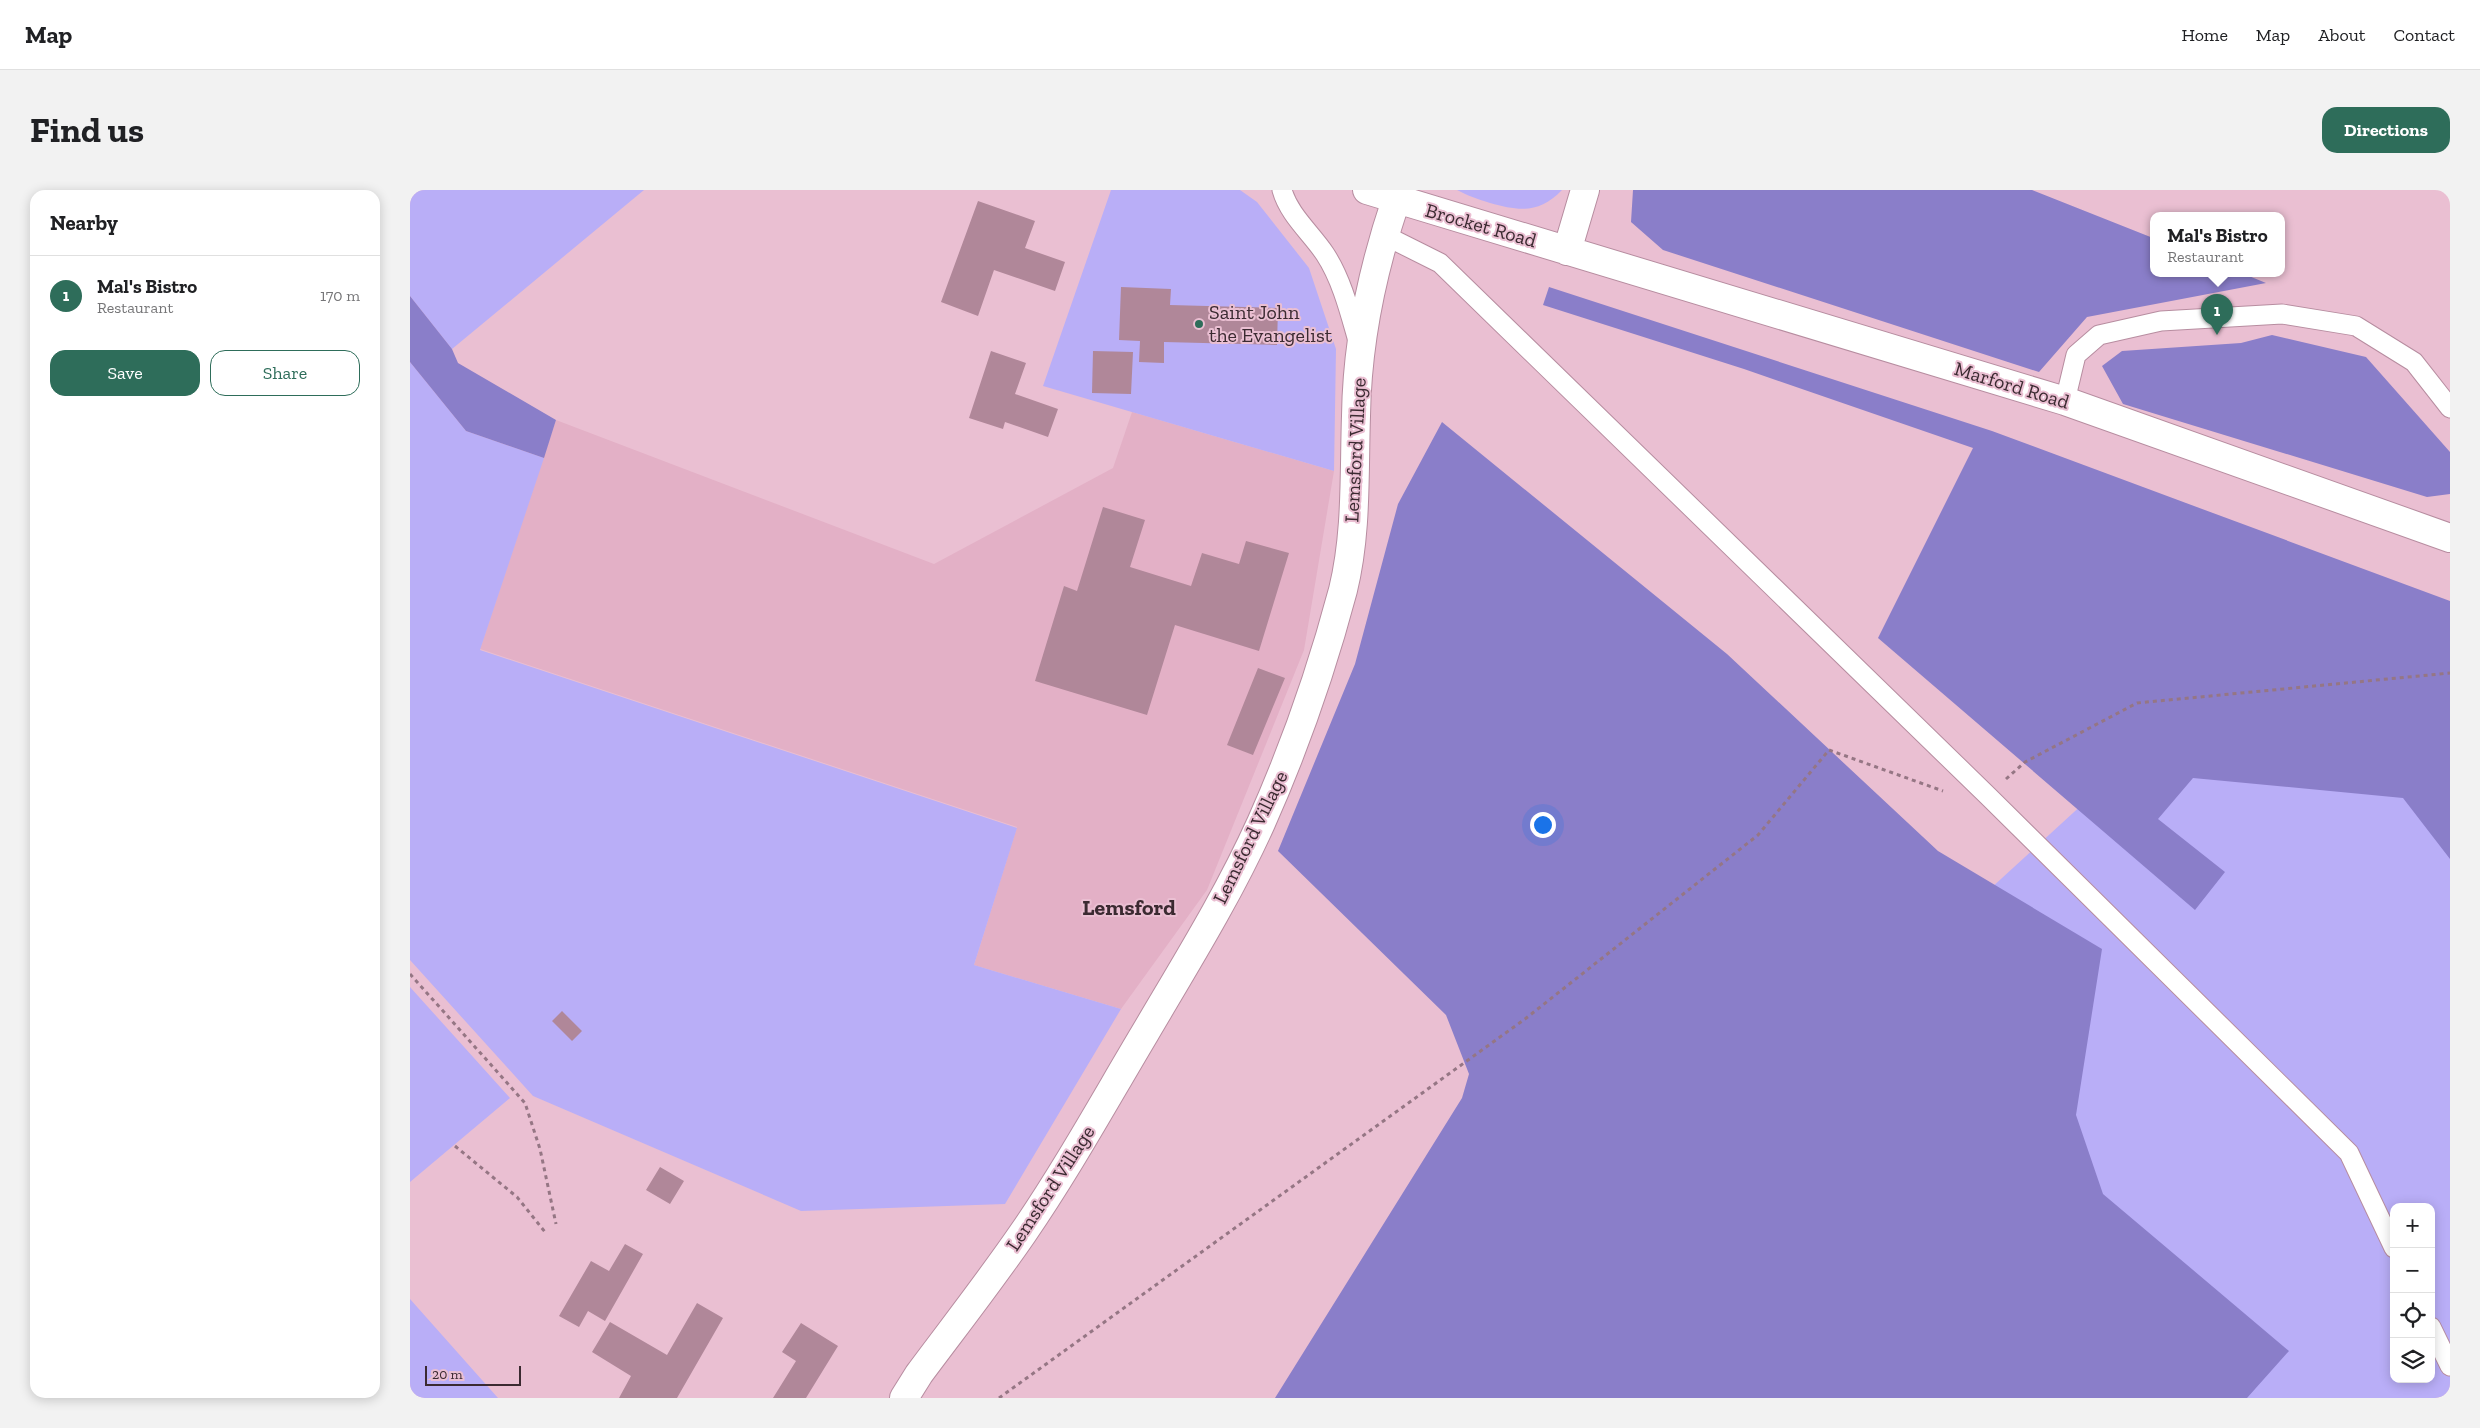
<!DOCTYPE html>
<html lang="en">
<head>
<meta charset="utf-8">
<style>
	:root { --surface:#fff; --page:#f2f2f2; --text:#202124; --muted:#757577; --line:#e0e0e0; --accent:#2e6d5a }
	body { margin:0; font-family:"Zilla Slab",serif; background:var(--page); color:var(--text) }
	.controls { position:absolute; right:15px; bottom:15px; display:grid; overflow:hidden; border-radius:10px; box-shadow:0 2px 12px #0003 }
	.controls button { width:45px; height:45px; display:grid; place-items:center; padding:0; border:0; border-bottom:1px solid var(--line); background:var(--surface); color:var(--text); font:25px sans-serif }
	.scale { position:absolute; left:15px; bottom:12px; width:96px; box-sizing:border-box; padding-left:5px; border:2px solid #3b2a31; border-top:0; font-size:14px; line-height:18px; white-space:nowrap; color:#3b2a31; -webkit-text-stroke:4px #eabfd2; paint-order:stroke }
	.you { position:absolute; left:1132px; top:634px; width:18px; height:18px; margin:-12px; border:4px solid #fff; border-radius:50%; background:#1a73e8; box-shadow:0 0 0 8px #1a73e833 }
	.badge { display:grid; place-items:center; width:32px; height:32px; border-radius:50%; background:var(--accent); color:#fff; font-size:16px; font-weight:700 }
	.pin { position:absolute; translate:-50% -41px; filter:drop-shadow(0 1px 2px #0008) }
	.pin::after { content:''; position:absolute; top:26px; width:18px; height:15px; background:inherit; clip-path:polygon(0 0,100% 0,50% 100%) }
	.popup { position:absolute; left:1740px; top:22px; width:135px; height:65px; box-sizing:border-box; display:grid; place-content:center; border-radius:10px; background:var(--surface); filter:drop-shadow(0 1px 4px #0005); font-size:16px; white-space:nowrap; color:var(--muted) }
	.popup b { font-size:19px; color:var(--text) }
	.popup::after { content:''; position:absolute; left:50%; top:100%; margin-left:-10px; border:10px solid transparent; border-top-color:var(--surface) }
	.list { margin:0; padding:0; list-style:none }
	h2 { display:flex; justify-content:space-between; align-items:center; height:65px; margin:0; padding:0 20px; font-size:21px }
	h2 small { font-size:16px; font-weight:400; color:var(--muted) }
	.list li { display:grid; grid-template-columns:32px 1fr auto; gap:15px; align-items:center; box-sizing:border-box; height:80px; padding:0 20px; border-top:1px solid var(--line) }
	.list b { display:block; font-size:19px; white-space:nowrap }
	.list p { margin:0; font-size:16px; white-space:nowrap; color:var(--muted) }
	.list em { font-size:16px; font-style:normal; color:var(--muted) }
	.actions { display:flex; gap:10px; padding:15px 20px }
	.actions a { flex:1; padding:11px 0; border:1px solid var(--accent); border-radius:15px; text-align:center; font-size:18px; color:var(--accent) }
	.actions .main { background:var(--accent); color:#fff }
	.icon { flex:none; width:28px; height:28px; fill:none; stroke:currentColor; stroke-width:2; stroke-linecap:round; stroke-linejoin:round }
	.map { position:relative; flex:none; width:2040px; height:1208px; overflow:hidden; border-radius:15px }
	header { display:flex; align-items:center; gap:30px; box-sizing:border-box; height:70px; padding:0 25px; background:var(--surface); border-bottom:1px solid var(--line) }
	header strong { font-size:24px }
	nav { display:flex; gap:28px; margin-inline-start:auto; font-size:18px }
	.intro { display:flex; align-items:center; justify-content:space-between; box-sizing:border-box; height:120px; padding:0 30px }
	h1 { margin:0; font-size:35px }
	.button { padding:12px 22px; border-radius:15px; background:var(--accent); color:#fff; font-size:18px; font-weight:700 }
	main { display:flex; gap:30px; padding:0 30px }
	aside { flex:1; background:var(--surface); border-radius:15px; box-shadow:0 2px 12px #0003 }
	.map>svg:first-child { display:block }
	.built { fill:#e3b0c6 }
	.green { fill:#b9aef7; fill-rule:evenodd }
	.forest { fill:#8a7ec9 }
	.building { fill:#b08799 }
	.lines { fill:none; stroke-linecap:round; stroke-linejoin:round }
	.lane-casing { stroke:#b78da0; stroke-width:21 }
	.secondary-casing { stroke:#b78da0; stroke-width:30 }
	.path { stroke:#957684; stroke-width:3; stroke-dasharray:4 4; stroke-linecap:butt }
	.lane { stroke:#fff; stroke-width:19 }
	.secondary { stroke:#fff; stroke-width:28 }
	.poi-dot { fill:#2e6d5a; stroke:#eabfd2; stroke-width:2 }
	.labels { text-anchor:middle; stroke-width:4; stroke-linejoin:round; paint-order:stroke }
	.street-label { font-size:20px; fill:#3b2a31; stroke:#eabfd2 }
	.poi-label { font-size:20px; fill:#3b2a31; stroke:#eabfd2; text-anchor:start }
	.quarter-label { font-size:22px; font-weight:bold; fill:#3b2a31; stroke:#eabfd2 }
</style>
</head>
<body>
<header>
<strong>Map</strong>
<nav><a>Home</a><a>Map</a><a>About</a><a>Contact</a></nav>
</header>
<div class="intro"><h1>Find us</h1><a class="button">Directions</a></div>
<main>
<aside>
<h2>Nearby<small></small></h2>
<ul class="list">
<li><span class="badge">1</span><div><b>Mal's Bistro</b><p>Restaurant</p></div><em>170 m</em></li>
</ul>
<div class="actions"><a class="main">Save</a><a>Share</a></div>
</aside>
<div class="map">
<svg width="2040" height="1208" viewBox="0 0 2040 1208">
	<rect width="100%" height="100%" fill="#eabfd2"/>
	<!-- built -->
	<path class="built" d="M722 222 924 281 894 460 797 700 711 819 564 775 607 637 70 459 146 230 524 374 703 278Z"/>
	<!-- green -->
	<path class="green" d="M0 0H234L42 159 0 106Z
		M701 0H830L847 12 899 78 926 159 924 281 633 196Z
		M1047 0H1152C1129 24 1109 21 1080 13 1068 9 1058 6 1047 0Z
		M0 172 56 241 134 268 70 460 607 638 564 775 711 819 595 1014 391 1021 123 906 0 770Z
		M1905 557 2040 615V1208H1024L1723 568ZM1984 1017H2021V1189H1984Z
		M0 797 100 908 0 992Z
		M0 1109 88 1208H0Z"/>
	<!-- forest -->
	<path class="forest" d="M1223 0H1622L1743 48V84H1834L1856 93 1677 127 1629 182 1253 60 1221 32Z
		M1139 97 1582 241 2040 411V669L1993 608 1783 588 1748 629 1815 682 1785 720 1468 448 1563 258 1334 179 1133 115Z
		M0 106 42 159 48 173 146 230 134 268 56 241 0 172Z
		M1862 145 1956 167 2040 262V304L2017 307 1713 214 1692 176 1712 161 1831 153Z
		M1032 232 1317 464 1528 661 1692 759 1666 925 1693 1004 1879 1161 1837 1208H865L1052 908 1059 884 1036 825 868 661 945 474 988 314Z"/>
	<!-- building -->
	<path class="building" d="M568 11 625 31 615 58 655 72 645 101 584 80 568 126 531 112Z
		M711 97 761 99 760 115 868 118 867 155 754 152V173L729 172 730 151 709 150Z
		M581 161 616 173 605 204 648 219 638 247 595 232 593 239 559 228Z
		M683 161 723 162 721 204 682 203Z
		M693 317 735 330 720 377 781 396 792 363 829 374 836 351 879 363 849 461 765 435 737 525 625 491 654 396 667 401Z
		M848 478 875 488 843 565 817 555Z
		M152 821 172 841 162 851 142 831Z
		M250 977 274 991 260 1014 236 1000Z
		M215 1054 233 1064 195 1131 178 1121 169 1137 149 1126 181 1071 199 1081Z
		M287 1113 313 1128 267 1208H209L221 1186 182 1162 200 1132 257 1165Z
		M391 1133 428 1156 396 1208H363L386 1171 372 1162Z"/>
	<g class="lines">
		<!-- lane casing -->
		<g class="lane-casing">
			<path id="lane" d="M872 0C879 25 901 43 915 64 932 90 940 123 948 151
				M974 45 1030 73 1578 606 1939 963 1984 1058
				M1655 211 1666 165 1689 145 1751 131 1872 124 1946 136 2004 172 2040 218
				M2021 1137 2040 1176"/>
		</g>
		<!-- secondary casing -->
		<g class="secondary-casing">
			<path id="secondary" d="M957 0 1655 211 2040 348
				M1157 61 1175 0
				M494 1208 509 1184C544 1137 580 1091 613 1043 657 979 695 910 735 843 775 775 818 706 851 633 884 559 912 479 933 400 947 343 944 284 946 226 947 151 962 81 986 10"/>
		</g>
		<!-- path -->
		<path class="path" d="M1596 589 1615 572 1727 513 2040 483
			M0 784 115 913 130 959 146 1034
			M45 956 107 1007 135 1042
			M589 1208 1115 829 1348 645 1419 560 1533 601"/>
		<!-- lane -->
		<use href="#lane" class="lane"/>
		<!-- secondary -->
		<use href="#secondary" class="secondary"/>
	</g>
	<!-- markers -->
	<circle class="poi-dot" cx="789" cy="134" r="5"/>
	<g class="labels">
		<!-- street labels -->
		<g class="street-label">
			<text transform="translate(1071 35) rotate(16)" y="7">Brocket Road</text>
			<text transform="translate(1602 195) rotate(17)" y="7">Marford Road</text>
			<text transform="translate(945 260) rotate(-87)" y="7">Lemsford Village</text>
			<text transform="translate(840 647) rotate(-64)" y="7">Lemsford Village</text>
			<text transform="translate(640 998) rotate(-57)" y="7">Lemsford Village</text>
		</g>
		<!-- poi labels -->
		<g class="poi-label">
			<text x="799" y="129">Saint John<tspan x="799" dy="23">the Evangelist</tspan></text>
		</g>
		<!-- quarter labels -->
		<g class="quarter-label">
			<text x="719" y="725">Lemsford</text>
		</g>
	</g>
</svg>
<div class="controls">
<button>+</button>
<button>−</button>
<button><svg class="icon" aria-label="locate" viewBox="0 0 24 24"><circle cx="12" cy="12" r="6"/><path d="M12 2v4M12 18v4M2 12h4M18 12h4"/></svg></button>
<button><svg class="icon" aria-label="layers" viewBox="0 0 24 24"><path d="M12 4l9 5-9 5-9-5zM3 14l9 5 9-5"/></svg></button>
</div>
<div class="scale">20 m</div>
<div class="you"></div>
<div class="pin badge" style="left:1807px;top:145px">1</div>
<div class="popup"><b>Mal's Bistro</b>Restaurant</div>
</div>
</main>
</body>
</html>
